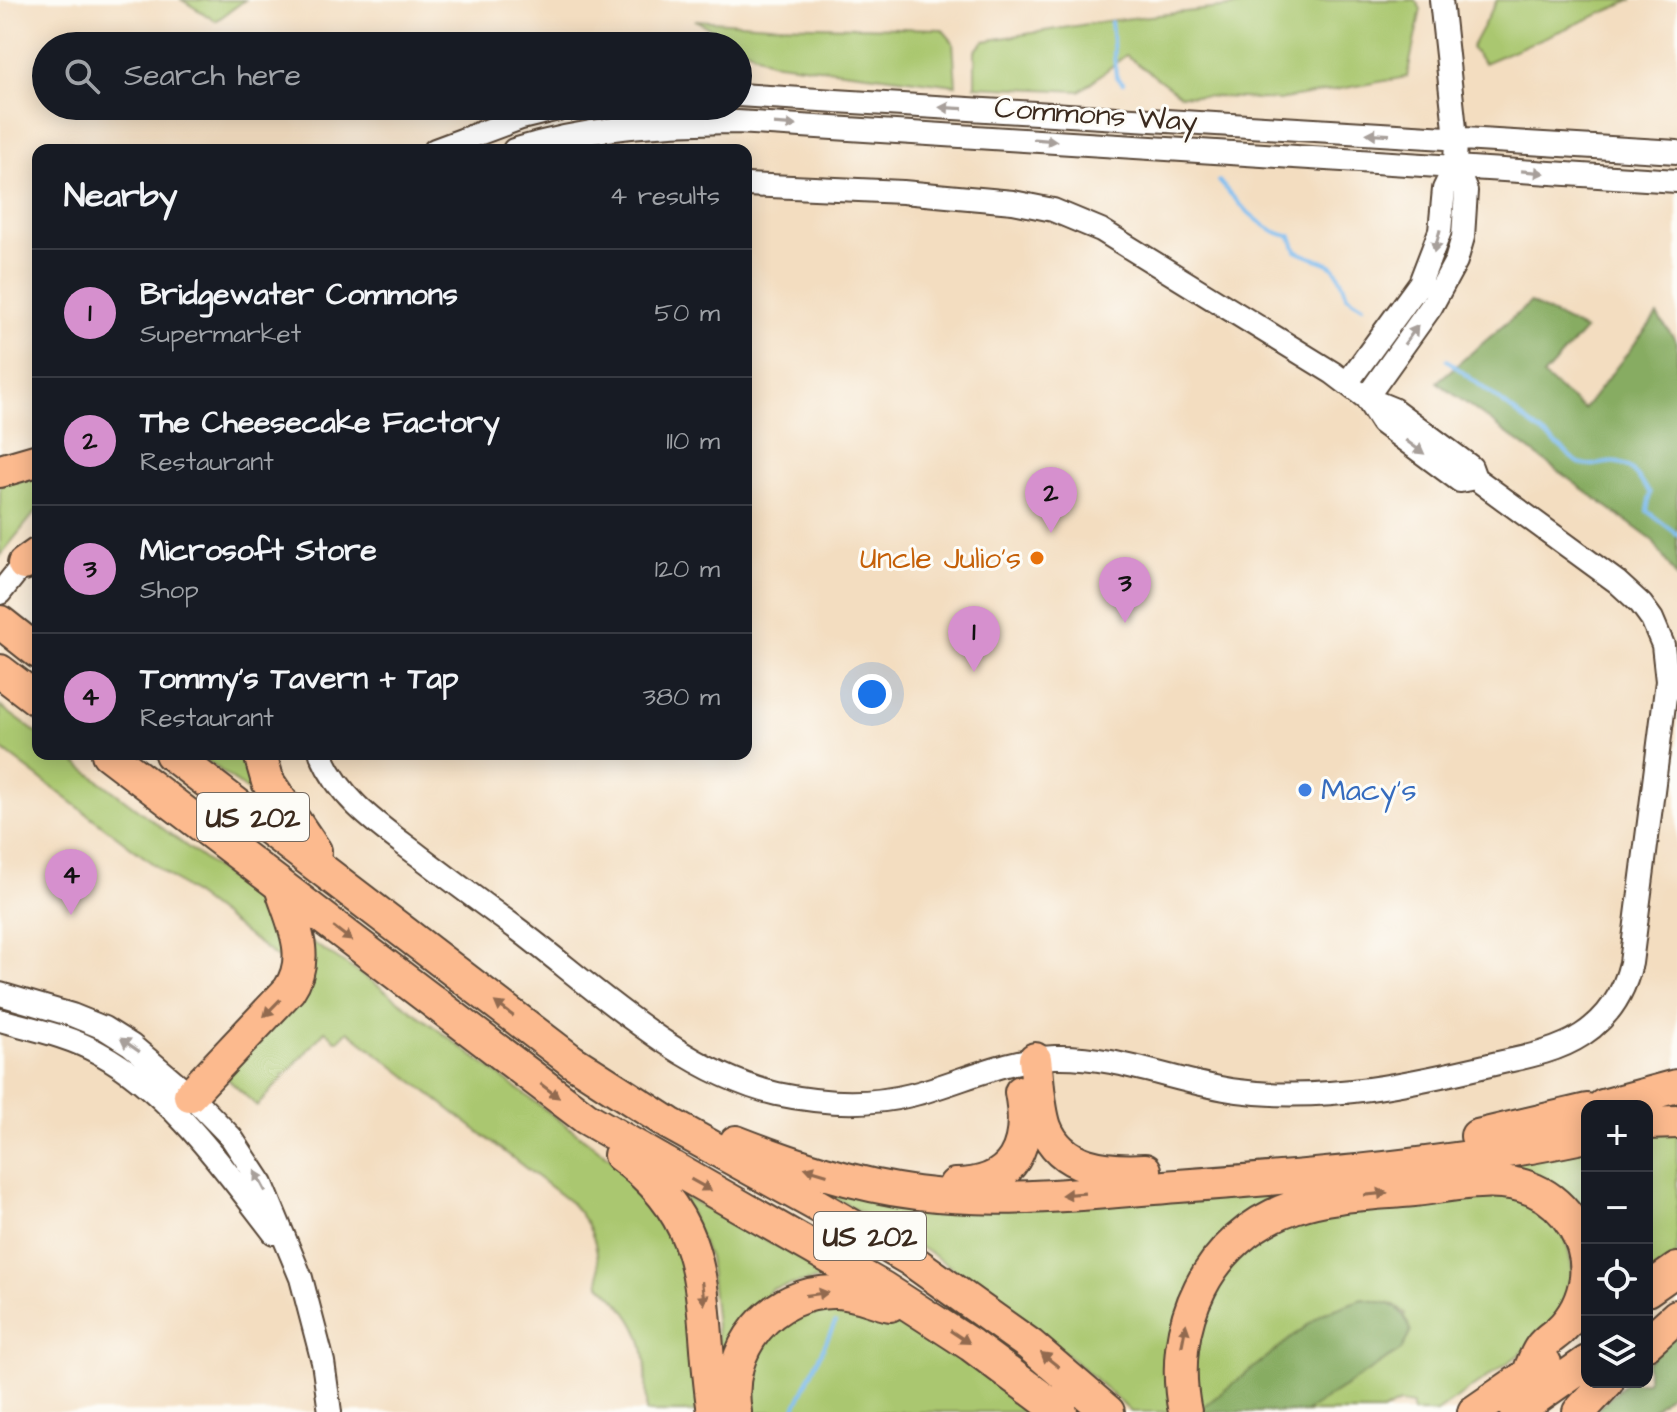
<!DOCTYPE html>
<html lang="en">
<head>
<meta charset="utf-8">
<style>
	:root { --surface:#171b24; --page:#20242c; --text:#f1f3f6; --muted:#9ea1a6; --line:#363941; --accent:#d690ce }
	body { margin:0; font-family:"Architects Daughter",sans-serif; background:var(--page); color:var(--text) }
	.controls { position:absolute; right:24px; bottom:24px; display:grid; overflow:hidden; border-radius:16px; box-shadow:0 4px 20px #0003 }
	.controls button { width:72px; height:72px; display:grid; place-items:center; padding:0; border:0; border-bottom:2px solid var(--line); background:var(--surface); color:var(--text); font:40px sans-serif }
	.you { position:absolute; left:872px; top:694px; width:28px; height:28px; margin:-20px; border:6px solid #fff; border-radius:50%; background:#1a73e8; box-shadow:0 0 0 12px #1a73e833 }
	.badge { display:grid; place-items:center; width:52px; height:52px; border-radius:50%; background:var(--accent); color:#111; font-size:26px; font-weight:700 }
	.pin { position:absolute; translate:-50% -66px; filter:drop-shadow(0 2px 4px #0008) }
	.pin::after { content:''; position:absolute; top:42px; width:28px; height:24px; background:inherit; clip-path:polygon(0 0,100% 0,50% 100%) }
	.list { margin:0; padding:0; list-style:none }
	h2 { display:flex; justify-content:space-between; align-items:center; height:104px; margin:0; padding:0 32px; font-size:34px }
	h2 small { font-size:26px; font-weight:400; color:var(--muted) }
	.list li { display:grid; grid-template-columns:52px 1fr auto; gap:24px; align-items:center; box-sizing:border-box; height:128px; padding:0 32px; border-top:2px solid var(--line) }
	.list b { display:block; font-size:30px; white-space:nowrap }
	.list p { margin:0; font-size:26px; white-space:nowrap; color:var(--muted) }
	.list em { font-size:26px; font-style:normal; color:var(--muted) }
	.icon { flex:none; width:44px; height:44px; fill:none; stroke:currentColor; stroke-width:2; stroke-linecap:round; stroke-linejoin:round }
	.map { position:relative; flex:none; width:1677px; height:1412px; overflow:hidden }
	.search { position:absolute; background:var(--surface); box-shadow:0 4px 20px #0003; left:32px; top:32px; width:720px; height:88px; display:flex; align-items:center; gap:20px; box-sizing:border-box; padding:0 28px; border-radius:44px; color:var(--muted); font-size:30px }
	.panel { position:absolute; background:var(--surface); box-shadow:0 4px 20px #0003; left:32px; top:144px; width:720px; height:616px; border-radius:16px }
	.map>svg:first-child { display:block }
	.green { fill:#aac76f; stroke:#727846; stroke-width:2 }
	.forest { fill:#87ac62; stroke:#616b40; stroke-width:2 }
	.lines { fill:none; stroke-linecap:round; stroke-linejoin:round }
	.stream { stroke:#7bbbef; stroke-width:4 }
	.minor-casing { stroke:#574536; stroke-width:26 }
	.highway-casing { stroke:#574536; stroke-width:36 }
	.minor { stroke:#fff; stroke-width:22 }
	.highway { stroke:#fcba8e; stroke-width:32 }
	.oneway { fill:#a79f9a }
	.oneway2 { fill:#926b50 }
	.food-dot { fill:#e8710a; stroke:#fdfcf7; stroke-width:3 }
	.shop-dot { fill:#3f7fe0; stroke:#fdfcf7; stroke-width:3 }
	.labels { text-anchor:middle; stroke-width:6; stroke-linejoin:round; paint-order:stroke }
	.shield { fill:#fdfcf7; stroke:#75695f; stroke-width:2 }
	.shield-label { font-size:28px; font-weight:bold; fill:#3b2a1e }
	.street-label { font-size:30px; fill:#3b2a1e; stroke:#fdfcf7 }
	.food-label { font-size:30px; fill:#c56008; stroke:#fdfcf7; text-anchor:end }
	.shop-label { font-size:30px; fill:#366cbe; stroke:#fdfcf7; text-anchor:start }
</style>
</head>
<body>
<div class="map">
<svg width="1677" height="1412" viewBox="0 0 1677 1412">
	<rect width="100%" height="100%" fill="#fdfcf7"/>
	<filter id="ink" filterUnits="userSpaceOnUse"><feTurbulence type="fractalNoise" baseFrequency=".0125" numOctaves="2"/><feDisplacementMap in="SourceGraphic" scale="16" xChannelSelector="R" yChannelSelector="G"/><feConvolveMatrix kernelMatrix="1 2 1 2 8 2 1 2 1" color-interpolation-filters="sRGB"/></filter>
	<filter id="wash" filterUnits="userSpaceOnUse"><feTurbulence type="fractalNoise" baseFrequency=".006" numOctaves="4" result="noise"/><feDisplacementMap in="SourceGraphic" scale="32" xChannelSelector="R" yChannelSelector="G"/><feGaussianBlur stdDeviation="1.8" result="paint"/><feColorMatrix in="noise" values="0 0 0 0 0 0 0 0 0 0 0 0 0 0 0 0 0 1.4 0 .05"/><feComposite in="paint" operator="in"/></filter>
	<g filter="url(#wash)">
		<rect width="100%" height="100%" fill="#f3ddc0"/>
		<!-- green -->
		<path class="green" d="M182 0H245L216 21Z
			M1290 0H1415L1421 9 1407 77 1279 100 1180 95 1126 55 1080 91 975 86V51L984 41 1106 21Z
			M1497 0H1633L1484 63 1471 48Z
			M695 20 770 25 942 29 953 42 956 85 770 62Z
			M38 465V509L0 556V478Z
			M0 706 38 734V754H64L271 910 289 937 287 965 0 748Z
			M198 754H250L262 801Z
			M313 943 379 986 633 1175 685 1248 705 1412H646C647 1349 648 1328 600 1284 598 1248 596 1230 571 1203L348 1031 340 1039 336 1040 325 1031 257 1106 221 1073Z
			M1677 1129V1255L1647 1276V1130Z
			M1587 1142V1238L1564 1199 1443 1177Z
			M793 1175 853 1189 1323 1184 1222 1244 1176 1412H1131C1062 1346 987 1287 905 1238 869 1216 830 1196 793 1175Z
			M1502 1190 1562 1222 1576 1285 1546 1336 1437 1412H1412V1405L1399 1403 1382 1412H1305L1401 1350 1405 1313 1391 1304 1363 1299 1197 1412 1185 1376 1213 1281 1283 1221Z
			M682 1195 834 1276 771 1289 720 1365 709 1258Z
			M801 1304H873L987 1376 1027 1412H743L749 1354Z"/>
		<!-- forest -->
		<path class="forest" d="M1530 303 1585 330 1543 376 1584 409 1657 315 1677 342V578L1652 540 1437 382Z
			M1362 1299C1391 1304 1401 1302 1411 1332L1401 1350 1305 1412H1197L1322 1314Z
			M1677 1334V1388L1650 1412H1595L1627 1382H1647V1363Z"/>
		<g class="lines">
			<!-- stream -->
			<path class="stream" d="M1111 22 1116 76 1123 83
				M1219 181C1234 199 1266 235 1291 236L1296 251C1328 267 1334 254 1347 296L1363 306
				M1447 360 1564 450C1590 482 1606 451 1629 468 1637 475 1644 485 1650 493L1647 511 1677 534
				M793 1412 835 1323"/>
		</g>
	</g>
	<g filter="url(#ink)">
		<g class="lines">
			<!-- minor casing -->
			<g class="minor-casing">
				<path id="minor" d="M738 95 1677 152
					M435 150 521 118 570 106
					M514 150C587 127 661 123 737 122L1677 181
					M1347 383 1420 283 1440 231 1444 189 1455 166 1456 138 1441 0
					M1366 398 1431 307 1456 261 1463 237 1466 191 1455 166
					M1366 398 1382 423 1460 481 1475 478
					M0 593 32 553
					M321 754C340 800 380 826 418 855 452 881 486 906 520 931 596 989 682 1072 777 1094 820 1103 868 1106 911 1095 960 1083 1003 1059 1055 1057 1118 1055 1177 1083 1238 1091 1324 1103 1415 1083 1498 1063 1526 1057 1558 1051 1582 1035 1608 1018 1624 993 1631 963L1667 681 1663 645 1652 619 1641 604 1617 582 1475 478 1471 467 1393 409 1366 398 1333 373 1101 230 1053 210 1013 202 903 192 746 185
					M0 994 72 1015 104 1028 131 1045 190 1095 231 1137 262 1184 301 1278 323 1362 330 1412
					M0 1020C33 1029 69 1036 99 1053 171 1092 225 1170 274 1233"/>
			</g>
			<!-- highway casing -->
			<g class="highway-casing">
				<path id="highway" d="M0 471 38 460
					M24 564 38 554
					M0 622 38 652
					M0 671 38 700
					M108 754 586 1118 883 1288 971 1345 1061 1412
					M171 754 572 1061 670 1124 813 1203 911 1260 1030 1345 1108 1412
					M260 754 268 782 315 851
					M1035 1059C1038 1081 1038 1106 1045 1127 1061 1169 1107 1172 1145 1170
					M190 1095 289 990C312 956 292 922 281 887
					M1603 1106 1677 1086
					M1647 1123 1677 1122
					M1477 1136 1587 1110
					M736 1142C795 1165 854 1185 917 1193 1004 1204 1091 1193 1178 1186 1315 1176 1452 1165 1587 1136
					M620 1155C720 1226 697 1308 714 1412
					M955 1185C1015 1185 1031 1146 1021 1092
					M1647 1290 1677 1269
					M1647 1343 1677 1316
					M735 1412C724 1349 771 1291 836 1292 855 1292 872 1301 890 1305
					M1185 1412C1167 1326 1207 1236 1294 1207 1332 1194 1374 1194 1414 1190 1452 1186 1498 1173 1534 1190 1566 1204 1590 1242 1586 1278 1583 1299 1574 1317 1559 1331 1553 1336 1545 1341 1541 1347 1535 1355 1532 1366 1528 1375
					M1474 1412 1545 1363
					M1516 1412 1587 1362
					M1579 1412 1607 1382"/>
			</g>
			<!-- minor -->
			<use href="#minor" class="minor"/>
			<!-- highway -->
			<use href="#highway" class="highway"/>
		</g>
		<!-- one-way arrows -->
		<defs><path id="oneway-solid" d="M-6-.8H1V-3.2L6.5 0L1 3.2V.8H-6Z" transform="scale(2)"/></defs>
		<g class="oneway">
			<use href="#oneway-solid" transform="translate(951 108) rotate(-177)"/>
			<use href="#oneway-solid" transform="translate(785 125) rotate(4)"/>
			<use href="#oneway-solid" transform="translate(1378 134) rotate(-177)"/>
			<use href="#oneway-solid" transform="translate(1045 140) rotate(4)"/>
			<use href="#oneway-solid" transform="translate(1533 172) rotate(5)"/>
			<use href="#oneway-solid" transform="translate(1437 241) rotate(105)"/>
			<use href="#oneway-solid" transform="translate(1411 335) rotate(-54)"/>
			<use href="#oneway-solid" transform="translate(1415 447) rotate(36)"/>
			<use href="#oneway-solid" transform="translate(130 1045) rotate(-145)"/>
			<use href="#oneway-solid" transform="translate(260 1181) rotate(-118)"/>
		</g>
		<g class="oneway2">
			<use href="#oneway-solid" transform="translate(343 934) rotate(37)"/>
			<use href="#oneway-solid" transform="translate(272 1008) rotate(134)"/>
			<use href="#oneway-solid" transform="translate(504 1009) rotate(-143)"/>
			<use href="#oneway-solid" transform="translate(550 1091) rotate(37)"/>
			<use href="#oneway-solid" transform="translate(816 1171) rotate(-163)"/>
			<use href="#oneway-solid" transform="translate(701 1185) rotate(29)"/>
			<use href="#oneway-solid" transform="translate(1073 1194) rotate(176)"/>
			<use href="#oneway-solid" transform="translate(1376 1194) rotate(-6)"/>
			<use href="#oneway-solid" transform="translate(703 1293) rotate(83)"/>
			<use href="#oneway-solid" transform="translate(817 1294) rotate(-8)"/>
			<use href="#oneway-solid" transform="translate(1184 1335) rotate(-79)"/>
			<use href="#oneway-solid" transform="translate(960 1337) rotate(33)"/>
			<use href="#oneway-solid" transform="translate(1050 1360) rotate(-141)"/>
		</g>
	</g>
	<!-- markers -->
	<circle class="food-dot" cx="1037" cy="558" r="8"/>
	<circle class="shop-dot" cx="1305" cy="790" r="8"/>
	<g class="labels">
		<!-- shield labels -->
		<g class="shield">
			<rect x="197" y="793" width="112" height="48" rx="6"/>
			<rect x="814" y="1212" width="112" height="48" rx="6"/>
		</g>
		<g class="shield-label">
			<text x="253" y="827">US 202</text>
			<text x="870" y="1246">US 202</text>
		</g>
		<!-- street labels -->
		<g class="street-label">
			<text transform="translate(1096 114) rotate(4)" y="10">Commons Way</text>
		</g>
		<!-- food labels -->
		<g class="food-label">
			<text x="1021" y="568">Uncle Julio's</text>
		</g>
		<!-- shop labels -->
		<g class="shop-label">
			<text x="1321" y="800">Macy's</text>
		</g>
	</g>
</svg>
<div class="controls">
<button>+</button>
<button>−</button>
<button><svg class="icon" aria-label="locate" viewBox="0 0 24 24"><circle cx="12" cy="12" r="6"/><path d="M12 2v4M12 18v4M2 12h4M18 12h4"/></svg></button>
<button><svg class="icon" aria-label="layers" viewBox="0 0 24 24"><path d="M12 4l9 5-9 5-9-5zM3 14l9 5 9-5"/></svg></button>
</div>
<div class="you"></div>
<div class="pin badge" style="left:974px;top:672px">1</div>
<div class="pin badge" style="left:1051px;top:533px">2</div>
<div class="pin badge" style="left:1125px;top:623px">3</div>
<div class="pin badge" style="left:71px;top:915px">4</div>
<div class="search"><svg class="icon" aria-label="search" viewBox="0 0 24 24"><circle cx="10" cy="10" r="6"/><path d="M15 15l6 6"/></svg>Search here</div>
<section class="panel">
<h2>Nearby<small>4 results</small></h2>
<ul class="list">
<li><span class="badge">1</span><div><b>Bridgewater Commons</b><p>Supermarket</p></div><em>50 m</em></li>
<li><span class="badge">2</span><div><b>The Cheesecake Factory</b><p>Restaurant</p></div><em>110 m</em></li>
<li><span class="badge">3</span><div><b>Microsoft Store</b><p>Shop</p></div><em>120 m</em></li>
<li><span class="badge">4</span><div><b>Tommy's Tavern + Tap</b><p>Restaurant</p></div><em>380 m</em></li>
</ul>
</section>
</div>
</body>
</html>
